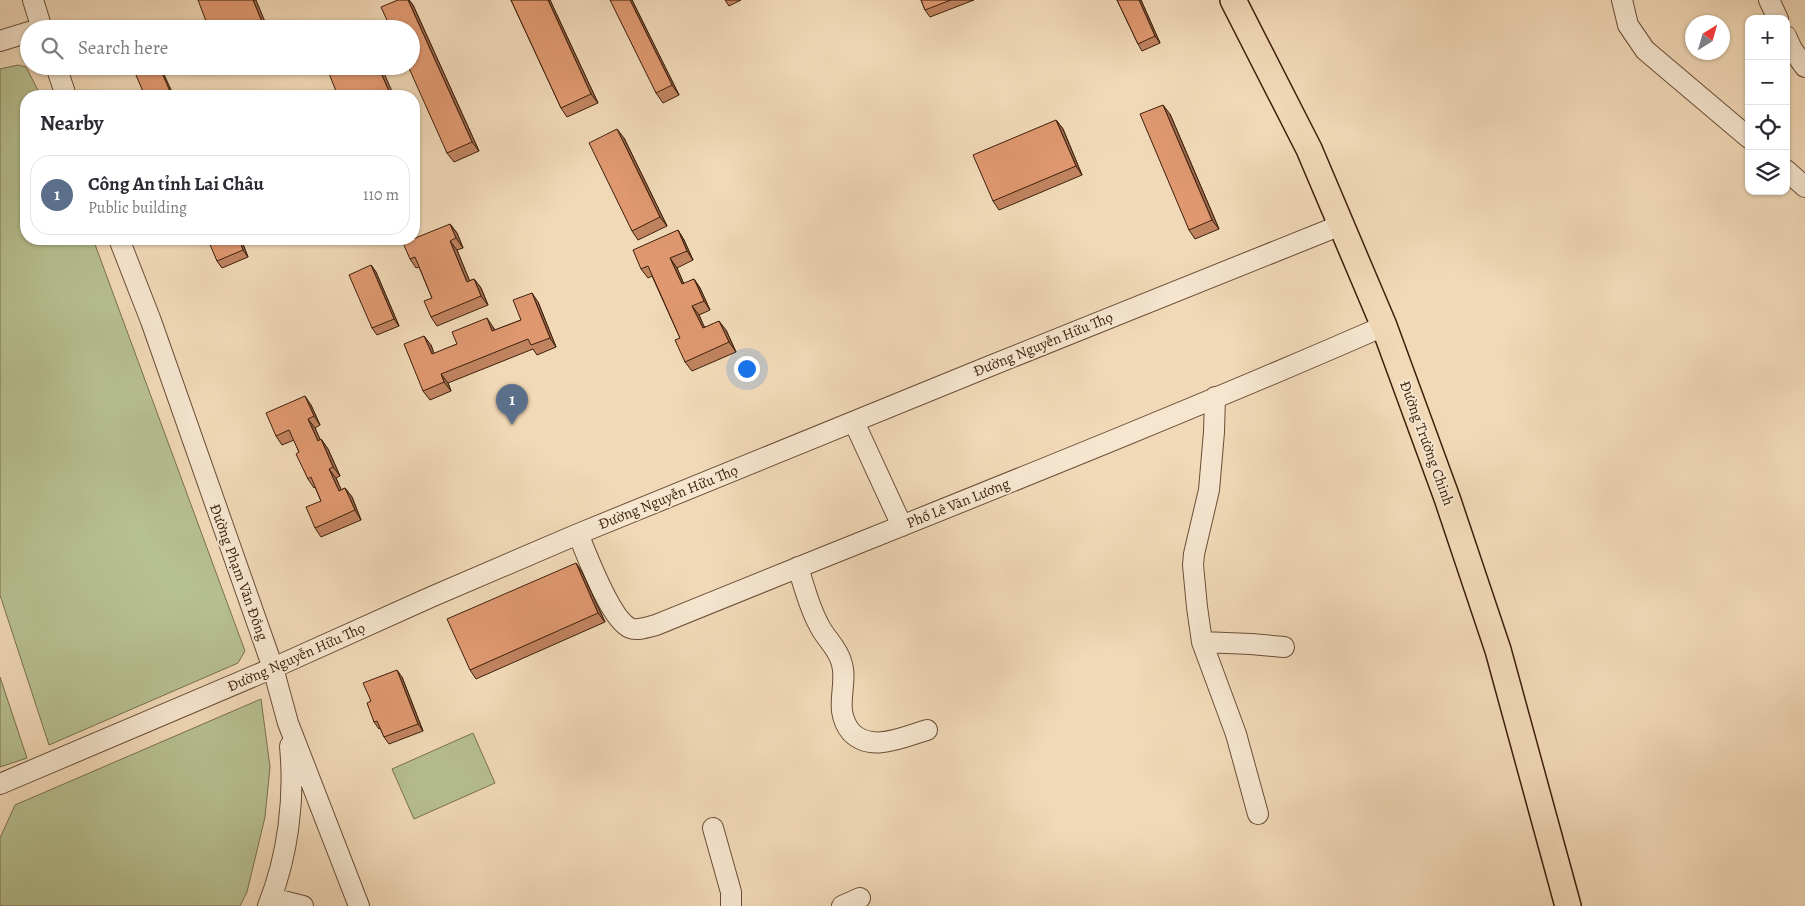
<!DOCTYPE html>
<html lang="en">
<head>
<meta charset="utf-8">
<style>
	:root { --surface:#fff; --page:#f7f7f7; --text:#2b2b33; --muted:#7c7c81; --line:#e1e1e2; --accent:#8f2418 }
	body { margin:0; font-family:Alegreya,serif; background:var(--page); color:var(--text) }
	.controls { position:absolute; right:15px; top:15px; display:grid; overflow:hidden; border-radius:10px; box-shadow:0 1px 4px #0004 }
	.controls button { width:45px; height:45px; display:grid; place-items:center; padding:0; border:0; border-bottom:1px solid var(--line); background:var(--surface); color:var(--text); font:25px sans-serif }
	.compass { position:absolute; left:1685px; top:15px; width:45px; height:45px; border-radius:50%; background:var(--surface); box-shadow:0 1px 4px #0004; rotate:37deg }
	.you { position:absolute; left:746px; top:368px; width:18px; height:18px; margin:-12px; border:4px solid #fff; border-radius:50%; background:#1a73e8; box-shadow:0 0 0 8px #1a73e833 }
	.badge { display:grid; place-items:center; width:32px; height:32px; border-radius:50%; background:var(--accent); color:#fff; font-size:16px; font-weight:700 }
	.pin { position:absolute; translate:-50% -41px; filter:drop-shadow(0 1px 2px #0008) }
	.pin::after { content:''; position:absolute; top:26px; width:18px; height:15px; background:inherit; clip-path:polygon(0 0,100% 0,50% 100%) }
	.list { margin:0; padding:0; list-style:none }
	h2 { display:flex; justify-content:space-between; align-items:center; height:65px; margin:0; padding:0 20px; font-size:21px }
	h2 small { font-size:16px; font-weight:400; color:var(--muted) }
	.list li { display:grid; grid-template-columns:32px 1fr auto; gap:15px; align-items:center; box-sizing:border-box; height:80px; margin:0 10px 10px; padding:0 10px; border:1px solid var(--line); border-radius:20px }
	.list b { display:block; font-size:19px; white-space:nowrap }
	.list p { margin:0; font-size:16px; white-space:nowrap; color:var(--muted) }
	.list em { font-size:16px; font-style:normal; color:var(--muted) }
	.icon { flex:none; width:28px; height:28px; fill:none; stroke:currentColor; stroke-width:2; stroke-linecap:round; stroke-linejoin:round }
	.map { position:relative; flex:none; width:1805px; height:906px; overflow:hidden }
	.search { position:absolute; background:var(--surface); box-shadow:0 1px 4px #0004; left:20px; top:20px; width:400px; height:55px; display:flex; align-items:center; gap:12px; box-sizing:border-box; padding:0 18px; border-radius:28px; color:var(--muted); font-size:19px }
	.panel { position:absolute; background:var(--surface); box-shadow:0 1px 4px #0004; left:20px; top:90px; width:400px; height:155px; border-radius:20px }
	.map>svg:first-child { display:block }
	.green { fill:#b7c090; stroke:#7a704e }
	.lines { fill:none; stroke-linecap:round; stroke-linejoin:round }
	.minor-casing { stroke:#6a4e36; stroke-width:22 }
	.major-casing { stroke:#3d1f0b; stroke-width:28 }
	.minor { stroke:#f6e6d0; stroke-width:20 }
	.major { stroke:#f1d9b7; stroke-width:25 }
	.wall { fill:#c08360; stroke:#3d1f0b }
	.shaded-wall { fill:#9c6a4e; stroke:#3d1f0b }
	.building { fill:#df9870; stroke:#3d1f0b }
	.labels { text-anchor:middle; stroke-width:4; stroke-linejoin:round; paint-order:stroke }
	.street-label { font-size:15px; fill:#3d1f0b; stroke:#f6e6d0 }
</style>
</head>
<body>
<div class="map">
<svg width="1805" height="906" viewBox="0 0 1805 906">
	<rect width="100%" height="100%" fill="#f1d9b7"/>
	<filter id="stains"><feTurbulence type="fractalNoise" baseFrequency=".004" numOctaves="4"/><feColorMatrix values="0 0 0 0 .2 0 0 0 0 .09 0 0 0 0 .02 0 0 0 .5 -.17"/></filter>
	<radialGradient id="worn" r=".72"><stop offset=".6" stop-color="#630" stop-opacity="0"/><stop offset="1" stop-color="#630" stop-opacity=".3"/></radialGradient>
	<!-- green -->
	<path class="green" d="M18 65 26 67 41 96H26V239H93L245 651 238 663 49 745 0 595V69Z
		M0 677 27 758 0 767Z
		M261 699 270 767 265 817 247 892 240 906H0V838L15 805Z
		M473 733 495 783 414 819 392 769Z"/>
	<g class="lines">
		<!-- minor casing -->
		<g class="minor-casing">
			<path id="minor" d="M33 0 42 29
				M1622 0 1628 25 1645 50 1749 138
				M1769 0 1778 19
				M1786 36 1792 49 1805 67
				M0 41 29 32
				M56 66 66 96
				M1786 170 1805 187
				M119 239 151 321 273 668 288 723 359 906
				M1215 397 1214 432 1209 490 1194 554 1193 565 1197 607 1202 642 1236 734 1258 814
				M854 422 902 526
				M578 534C587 555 610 619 630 628 637 631 648 627 656 625 899 526 1144 431 1384 326
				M798 567C804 586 809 607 819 625 825 638 837 647 841 661 847 677 840 694 842 711 843 718 846 726 851 732 871 753 903 737 927 730
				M1202 642 1251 644 1284 647
				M0 784 273 668 431 597 578 534 990 366 1341 225
				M713 828 731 892V906
				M271 898 303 906
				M268 906C288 856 295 799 290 746
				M842 906 860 898"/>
		</g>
		<!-- major casing -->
		<g class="major-casing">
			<path id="major" d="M1233 0 1309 149 1384 326 1447 498 1498 650 1568 906"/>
		</g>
		<!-- minor -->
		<use href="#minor" class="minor"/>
		<!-- major -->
		<use href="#major" class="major"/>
	</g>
	<!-- wall -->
	<path class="wall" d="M398 0H409L413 5 479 151 454 162 447 153Z
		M511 0H550L598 103 567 117 561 108Z
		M632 0 679 95 663 103 656 93Z
		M725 0H741L729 6Z
		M921 0H974L930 17 925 10Z
		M1117 0H1141L1160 43 1142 51 1138 44Z
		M1170 114 1219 229 1195 239 1189 230Z
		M1056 120 1063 129 1082 175 999 210 993 201Z
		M624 138 667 226 638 240 632 231Z
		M450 224 457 233 463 248 457 250 469 281 474 279 481 288 488 305 437 326 431 317 432 298 419 267 416 268 410 259Z
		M678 230 684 240 693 260 677 268 684 284 694 279 700 288 710 310 699 315 704 327 726 330 736 352 692 371 685 362 680 338 652 276 648 278 641 269Z
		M210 239H241L248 257 222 268 217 261Z
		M371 265 376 272 399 326 377 335 372 328Z
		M538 302 556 347 537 355 533 349 448 383 451 391 430 400 423 391 431 345 434 354 457 344 493 327 495 330 521 320Z
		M311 405 320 425 315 428 320 440 321 439 328 449 340 476 336 478 341 490 345 488 352 497 361 520 321 537 315 528 321 501 315 487 314 488 308 479 299 452 294 440 282 445 276 436Z
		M576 563 582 572 605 622 476 679 470 670Z
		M402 677 423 731 389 744 384 737 380 728 379 729 374 722 371 701Z"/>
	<!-- shaded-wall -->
	<path class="shaded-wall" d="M253 0H256L268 29H265Z
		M408 0H409L413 5 479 151 472 142Z
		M548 0H550L598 103 591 94Z
		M630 0H632L679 95 672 85Z
		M1139 0H1141L1160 43 1155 36Z
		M159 66H160L174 96H172Z
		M378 66H381L394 96H391Z
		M1163 105 1170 114 1219 229 1212 220Z
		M1056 120 1063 129 1082 175 1076 166Z
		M617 129 624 138 667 226 660 217Z
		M450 224 457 233 463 248 456 238Z
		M678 230 684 240 693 260 687 251Z
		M239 239H241L248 257 243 250Z
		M450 241 457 250 474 291 467 282Z
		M670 258 677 268 688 294 682 284Z
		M371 265 376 272 399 326 394 319Z
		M474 279 481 288 488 305 481 296Z
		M694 279 700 288 710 310 704 301Z
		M532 293 538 302 556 347 550 338Z
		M692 306 699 315 709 337 703 328Z
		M487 318 493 327 499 340 492 331Z
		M719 321 726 330 736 352 729 342Z
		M424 336 431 345 438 364 432 354Z
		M441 374 448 383 451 391 444 382Z
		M305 396 311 405 320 425 314 416Z
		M308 419 315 428 325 450 318 441Z
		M321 439 328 449 340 476 333 467Z
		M329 469 336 478 346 500 339 491Z
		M345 488 352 497 361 520 355 510Z
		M576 563 582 572 605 622 598 613Z
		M397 670 402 677 423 731 418 724Z"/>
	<!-- building -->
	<path class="building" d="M198 0H253L265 29H209Z
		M398 0H408L472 142 447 153 408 66H411V29H391L381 7Z
		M511 0H548L591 94 561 108Z
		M610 0H630L672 85 656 93Z
		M921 0H951L925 10Z
		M1117 0H1139L1155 36 1138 44Z
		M132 66H159L172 96H145Z
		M326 66H378L391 96H338Z
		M1163 105 1212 220 1189 230 1140 114Z
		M1056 120 1076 166 993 201 973 155Z
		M617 129 660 217 632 231 589 143Z
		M450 224 456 238 450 241 467 282 474 279 481 296 431 317 424 301 432 298 415 257 410 259 403 243Z
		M678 230 687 251 670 258 682 284 694 279 704 301 692 306 703 328 719 321 729 342 685 362 675 340 680 338 648 266 641 269 633 250Z
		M210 239H239L243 250 217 261 208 240Z
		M371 265 394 319 372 328 349 275Z
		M532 293 550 338 531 345 528 339 441 374 444 382 423 391 404 344 424 336 432 354 457 344 452 332 487 318 492 331 521 320 513 300Z
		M305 396 314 416 308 419 318 441 321 439 333 467 329 469 339 491 345 488 355 510 315 528 306 507 321 501 311 477 308 479 296 454 299 452 289 430 276 436 266 413Z
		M576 563 598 613 470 670 447 619Z
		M397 670 418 724 384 737 377 721 374 722 367 703 371 701 363 683Z"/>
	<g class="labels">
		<!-- street labels -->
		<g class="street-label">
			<text transform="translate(1043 344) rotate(-22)" y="5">Đường Nguyễn Hữu Thọ</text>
			<text transform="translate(1427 443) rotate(70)" y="5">Đường Trường Chinh</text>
			<text transform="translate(668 497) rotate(-22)" y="5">Đường Nguyễn Hữu Thọ</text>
			<text transform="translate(958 503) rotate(-22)" y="5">Phố Lê Văn Lương</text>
			<text transform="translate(239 572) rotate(70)" y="5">Đường Phạm Văn Đồng</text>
			<text transform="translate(296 657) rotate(-24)" y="5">Đường Nguyễn Hữu Thọ</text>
		</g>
	</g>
	<rect width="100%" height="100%" filter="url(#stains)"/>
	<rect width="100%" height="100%" fill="url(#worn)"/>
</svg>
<div class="controls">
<button>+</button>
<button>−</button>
<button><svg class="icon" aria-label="locate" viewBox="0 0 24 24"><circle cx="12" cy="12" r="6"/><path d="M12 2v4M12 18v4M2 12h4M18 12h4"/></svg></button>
<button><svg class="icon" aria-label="layers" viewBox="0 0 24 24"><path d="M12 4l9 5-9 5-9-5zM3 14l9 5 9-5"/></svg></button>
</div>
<svg class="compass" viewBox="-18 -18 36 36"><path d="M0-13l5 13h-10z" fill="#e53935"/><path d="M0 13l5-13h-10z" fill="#7c7c81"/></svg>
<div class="you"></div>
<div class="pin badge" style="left:512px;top:425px;background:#5c6f8a">1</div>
<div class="search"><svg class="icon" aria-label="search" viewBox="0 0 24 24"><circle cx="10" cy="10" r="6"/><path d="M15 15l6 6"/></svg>Search here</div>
<section class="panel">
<h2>Nearby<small></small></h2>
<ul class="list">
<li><span class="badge" style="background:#5c6f8a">1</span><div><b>Công An tỉnh Lai Châu</b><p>Public building</p></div><em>110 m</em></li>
</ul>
</section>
</div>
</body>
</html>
